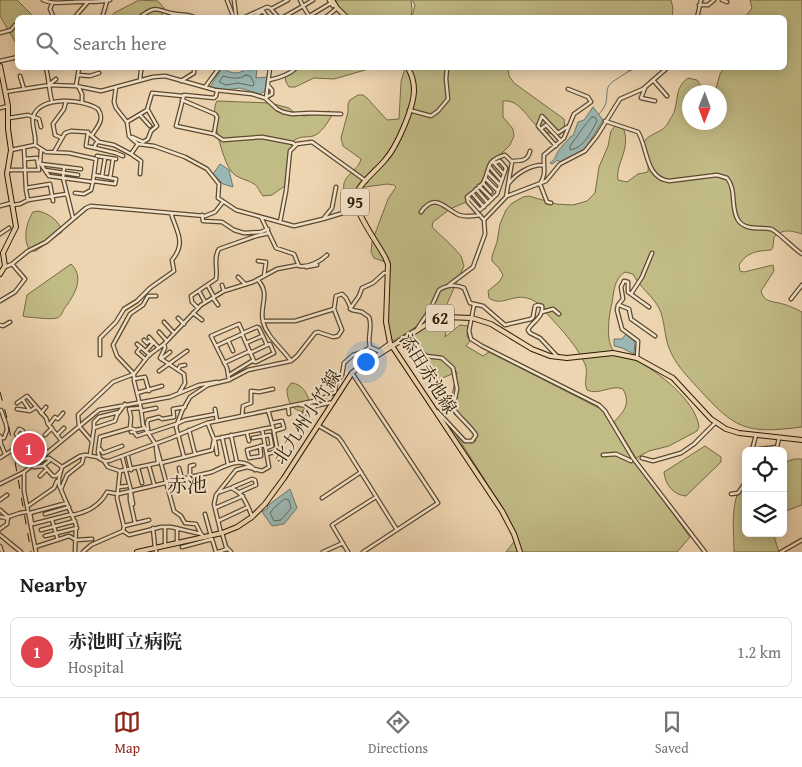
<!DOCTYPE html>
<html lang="en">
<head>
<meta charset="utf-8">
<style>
	:root { --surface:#fff; --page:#f6f6f6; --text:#202124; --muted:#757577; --line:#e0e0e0; --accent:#8f2418 }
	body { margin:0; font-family:"Gentium Book Plus","Noto Serif JP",serif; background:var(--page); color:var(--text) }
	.controls { position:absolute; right:15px; bottom:15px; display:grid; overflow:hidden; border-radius:8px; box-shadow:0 2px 12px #0003 }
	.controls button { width:45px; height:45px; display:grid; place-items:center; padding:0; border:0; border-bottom:1px solid var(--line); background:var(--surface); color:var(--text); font:25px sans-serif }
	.compass { position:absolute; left:682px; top:85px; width:45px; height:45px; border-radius:50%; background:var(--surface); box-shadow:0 2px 12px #0003; rotate:181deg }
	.you { position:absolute; left:365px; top:361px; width:18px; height:18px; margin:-12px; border:4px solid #fff; border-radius:50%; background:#1a73e8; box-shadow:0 0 0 8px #1a73e833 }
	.badge { display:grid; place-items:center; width:32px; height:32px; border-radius:50%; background:var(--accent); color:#fff; font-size:16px; font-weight:700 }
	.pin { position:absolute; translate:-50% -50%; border:2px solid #fff; box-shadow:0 1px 5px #0006 }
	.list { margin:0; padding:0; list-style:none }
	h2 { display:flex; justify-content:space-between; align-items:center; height:65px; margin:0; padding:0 20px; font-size:21px }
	h2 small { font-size:16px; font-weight:400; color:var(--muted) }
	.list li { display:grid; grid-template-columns:32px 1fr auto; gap:15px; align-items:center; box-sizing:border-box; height:70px; margin:0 10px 10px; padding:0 10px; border:1px solid var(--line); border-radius:8px }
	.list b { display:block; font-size:19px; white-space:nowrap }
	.list p { margin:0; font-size:16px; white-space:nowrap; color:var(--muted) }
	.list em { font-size:16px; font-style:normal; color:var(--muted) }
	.icon { flex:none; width:28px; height:28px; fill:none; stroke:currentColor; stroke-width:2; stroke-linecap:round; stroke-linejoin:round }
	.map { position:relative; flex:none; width:802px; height:552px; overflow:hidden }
	.search { position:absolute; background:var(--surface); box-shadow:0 2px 12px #0003; left:15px; right:15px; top:15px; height:55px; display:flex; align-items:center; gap:12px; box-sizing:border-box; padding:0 18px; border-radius:8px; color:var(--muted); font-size:19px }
	.sheet { height:145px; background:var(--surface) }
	nav { display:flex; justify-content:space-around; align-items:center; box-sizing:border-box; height:70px; border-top:1px solid var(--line); background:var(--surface); font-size:14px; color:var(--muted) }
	nav a { display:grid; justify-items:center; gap:2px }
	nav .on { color:var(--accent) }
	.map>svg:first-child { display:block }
	.green { fill:#c1bb86; stroke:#756a44 }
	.water { fill:#9bb7b3; stroke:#6d786c }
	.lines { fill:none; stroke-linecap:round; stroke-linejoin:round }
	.shore { stroke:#62685a; stroke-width:1 }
	.stream { stroke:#6d786c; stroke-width:1 }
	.minor-tunnel { stroke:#c7b08e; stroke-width:2.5; stroke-dasharray:2.5 1; stroke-linecap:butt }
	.minor-casing { stroke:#5a492e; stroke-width:5 }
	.major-casing { stroke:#291a02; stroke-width:6 }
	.minor { stroke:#f4e4cc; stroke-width:2.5 }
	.major { stroke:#eed5b1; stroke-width:4 }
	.rail { stroke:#291a02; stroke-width:1; stroke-dasharray:9 9; stroke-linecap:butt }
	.minor-bridge-casing { stroke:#5a492e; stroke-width:5; stroke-linecap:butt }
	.minor-bridge { stroke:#f4e4cc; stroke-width:2.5 }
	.labels { text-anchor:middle; stroke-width:4; stroke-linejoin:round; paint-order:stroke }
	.shield { fill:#f4e4cc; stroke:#66573f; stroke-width:1 }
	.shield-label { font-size:16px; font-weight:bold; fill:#291a02 }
	.street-label { font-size:18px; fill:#291a02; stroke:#f4e4cc }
	.quarter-label { font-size:20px; fill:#291a02; stroke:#f4e4cc }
</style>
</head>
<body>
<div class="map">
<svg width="802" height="552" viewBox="0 0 802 552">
	<rect width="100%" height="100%" fill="#eed5b1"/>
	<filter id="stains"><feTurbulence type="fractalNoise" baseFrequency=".004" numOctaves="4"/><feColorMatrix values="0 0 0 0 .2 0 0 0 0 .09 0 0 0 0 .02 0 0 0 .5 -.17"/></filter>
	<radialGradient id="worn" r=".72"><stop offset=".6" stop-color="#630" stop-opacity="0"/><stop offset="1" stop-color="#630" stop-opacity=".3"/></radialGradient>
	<!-- green -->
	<path class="green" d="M0 0H17L34 17 18 18 17 45 0 16Z
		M139 0 158 1 164 8 161 17 111 18 114 13Z
		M333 0H411L412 10 411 17H349L340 10Z
		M412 0H671L673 8 672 18 412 17 415 5Z
		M750 0H802V234C792 231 783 228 774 237L773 247 771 250C757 251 747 252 739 265L740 271 744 272 773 265 774 271 761 291C764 303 773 301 783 304 790 306 796 309 802 312V427C746 434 736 430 698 388 687 376 675 364 669 348 664 335 665 320 659 308 652 295 640 288 633 274L625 272C614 279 614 291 612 303 609 314 605 342 614 351 619 356 629 357 635 360 658 371 696 401 699 427L697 431 669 446 649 451 636 458 614 422C624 411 631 404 623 389 611 384 599 396 587 390 583 381 589 373 585 364 575 341 554 323 539 304 516 287 505 309 489 298L488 291 500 281 503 275 499 268 492 261V256L497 242 500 224 506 210 511 204 523 197 529 196 556 204 573 205 587 201 595 193 599 167 608 146 611 131 616 125H622C633 148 615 163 618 180L627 182 638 174 648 172C650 162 640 153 644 142 649 133 663 133 668 123 670 119 674 114 675 109 678 98 676 86 688 78L697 80 705 92H690V122H720V92H715L720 74 724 68H784V18L725 17 746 16 752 8Z
		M295 68H372L334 79 314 78 295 87H289L286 82 285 77Z
		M405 68H508L509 76 514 83 564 119 565 128 561 134C530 138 527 98 503 101V117L513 129 514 136 510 145 489 166 475 195 466 202 450 209 433 222 432 227 454 248 461 256 464 266 442 315 427 320 393 341C383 321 388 285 388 263L374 258 371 252 372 242 388 199 396 187 394 185 387 184 344 190C341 175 358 172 361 159L343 146 341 138 348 112V104L350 100 358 95H363L367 98 387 120 399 119 401 82Z
		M217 101 270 103 289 108 297 115 305 116 329 111 332 115C328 122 321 134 313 136 304 138 303 135 293 141L290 154 289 183 272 195 263 196C260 193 258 186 254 184 247 179 237 179 231 171 223 161 209 111 217 101Z
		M38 211C48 213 60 221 62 232L36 251H31C22 243 26 222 33 212Z
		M71 264C86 278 73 297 64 309 62 313 61 317 57 318 53 320 31 317 26 317L23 316 27 295Z
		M447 318H454L447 326 445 337 460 325 468 326 467 336 470 341 466 346 483 356 489 352 599 408 604 413 626 449 690 537 677 552H506L517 538 507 515 455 433 466 442 472 443 476 441 473 433 449 409 457 372 440 379 428 373 425 361 405 338 432 322Z
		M291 383C304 383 313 401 308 412 293 413 287 402 287 389Z
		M705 446 721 457V462L686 496C673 495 665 484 664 472Z
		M794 459H802V505L783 512V463Z
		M746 479V533H773L779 552H734C734 527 729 499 746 479Z"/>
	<!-- water -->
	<path class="water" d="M222 68C229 72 235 75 243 71V68L250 70 257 68 256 78 267 77 265 91 260 94 240 88 225 90 210 87Z
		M593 107 603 120 587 146 581 152 560 162 558 160 552 164 550 163C555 159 555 158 557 153 560 147 567 142 571 136H573L578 122 584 120Z
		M220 164 229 170 233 187 223 184 213 174Z
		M626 334 635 342 634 354 622 348 614 346V339H622Z
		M290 489 297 508 284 524 272 526 262 512 268 508 267 506Z"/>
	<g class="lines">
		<!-- shore -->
		<path class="shore" d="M246 75 250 76 254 83 253 86 238 83 226 85 219 82 223 76C230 78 239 80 246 75Z
			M592 117H595L597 121C591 132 584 148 570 150V146C578 136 583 126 592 117Z
			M285 499 289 500 291 508 281 520 274 521 270 513 274 508Z"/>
		<!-- stream -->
		<path class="stream" d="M701 5 704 0
			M640 68H641
			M598 115C613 101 602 92 611 83 613 81 631 70 634 68"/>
		<!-- minor-tunnel -->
		<path class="minor-tunnel" d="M631 461 642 458"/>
		<!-- minor casing -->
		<g class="minor-casing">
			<path id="minor" d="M43 0C55 5 62 2 74 2 87 1 98 3 110 0
				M227 0 234 18
				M234 0 236 16 235 18
				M329 0 333 6
				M722 0 727 2
				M52 4 50 9 54 18
				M699 5H708L714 0
				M271 9 288 0
				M309 16 303 6 313 0
				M74 18 87 3
				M102 18 107 1
				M139 18C158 3 156 11 176 14 183 15 189 14 196 18
				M166 18 174 14
				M243 18 267 7 270 8 279 18
				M251 18 263 11 268 18
				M282 18 303 6 300 0
				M306 18 331 3
				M325 18 337 8
				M697 18 701 0
				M0 33 11 30 15 25 18 26
				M0 61 18 57
				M46 68C49 79 49 91 52 102
				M629 68H631
				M78 75 90 76 99 73
				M20 76 24 89
				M140 80 141 70 143 68
				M269 80C279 78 289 75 296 68
				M653 80 667 96
				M181 81 194 73V68
				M50 84 56 79
				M76 86 79 68
				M78 86 82 94V103
				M116 87 114 102 116 108 127 122 129 136 132 139 138 144 154 146 185 157 207 169 219 184 218 198 236 210 294 226 323 219 356 209
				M205 87 219 68
				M645 88 641 98 655 101
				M217 91 216 96 214 98 184 95 176 126 214 134 223 140 262 137 293 143 295 145
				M5 92 50 85 76 86 101 91 153 77 165 76 215 90 252 94 265 98 277 109 283 112 292 114 311 113 341 114
				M265 98 272 94V90L268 85
				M266 98 270 68
				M182 100 215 114 217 117 214 134
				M0 108 8 106
				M409 110 431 116 438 111 448 99 446 79 447 68
				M140 115 150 126
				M9 118 28 115 39 119 41 127
				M605 121 638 132C648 148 645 178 669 181L717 175 727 178C737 190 730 207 738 220 745 231 761 227 771 229 777 231 794 249 802 254
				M127 122 147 110 152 93 183 96
				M541 129 546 125 561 141
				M88 132 86 146 95 148
				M132 137 143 142 148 139 151 131 157 126 148 110
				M62 138 55 135 53 124 64 109 66 101
				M98 141 95 145V148L116 153 123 156
				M35 145C37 136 31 126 33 117 40 95 83 99 98 109 105 119 98 126 92 135
				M556 146 538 126 542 116 558 133 567 127
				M24 148 26 190 28 200 66 194
				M11 150 35 145 46 152 69 153 96 159 93 182 49 176 40 163 41 150
				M54 152 65 133 71 131 87 132 99 142 114 145 131 154 138 144
				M131 154 141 161 140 174
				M97 156 116 159
				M512 161C521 161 528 161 530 151
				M494 163 500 161 506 168 504 174
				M41 164 81 169
				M489 166 501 180
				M64 167 63 178 73 218
				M7 170H39L37 158 25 159
				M45 170 78 175
				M487 172 500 185
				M102 176 105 158
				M110 178 113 159
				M485 178 498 191
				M93 181 115 184 116 179 94 175
				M483 183 491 192
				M509 183C517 173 530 165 543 165
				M540 184C547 173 543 168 544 155L564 138 574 114 591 102 588 97 568 89
				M540 184 547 202 551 203
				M479 186 492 199
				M26 188 50 184 53 201
				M476 189 488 203
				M75 193 84 194 91 190 93 182
				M472 193 484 207
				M507 196 546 181 560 164 585 151 597 136 620 99 643 89 667 68
				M468 197 480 210 497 194 504 174 493 162
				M13 205 20 204 28 200
				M0 206 11 203
				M421 212C435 192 444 208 459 215 465 217 474 216 480 215
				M202 215 203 221 222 222 234 230 244 233 261 232 268 229
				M261 217 276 248 294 254 299 266C308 268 321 261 327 255
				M324 218 332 208 336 187
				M280 222 286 191 290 151 297 144 312 142 366 181
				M0 234 9 228
				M258 261 266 262 264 276
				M5 267 12 264 28 251 46 242 86 208 91 206 205 216 215 212 223 202
				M306 267 317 265
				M238 277 245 284
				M258 280C271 295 259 305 263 322 267 337 282 348 291 361
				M222 285 224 291
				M449 285 473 267 485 234 484 220 506 197 512 162 505 155C484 161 491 169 483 183 479 188 472 193 467 197L468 202 484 220
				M208 286 214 297
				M199 291 205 302
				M631 294 642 277 652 253
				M213 298 218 305
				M791 299 802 285
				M0 301 15 292 25 279 12 264
				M474 305 469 331 471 339 482 346 599 405 605 411 633 458 705 552
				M619 305 629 309 631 319 655 336
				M198 308 192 302 191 296 216 279C218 269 213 258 219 249L256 236 269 233
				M350 309 359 296 362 288 373 283 384 273H387
				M542 312 553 309 559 314
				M193 313 202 320
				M178 318 184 324
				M263 321H295L334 309
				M164 322 174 333
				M0 325 3 326 10 322
				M417 329 430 310 439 290C447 285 455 284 464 288L470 303 483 306 505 325 531 319 533 317 535 306 538 305 542 306C544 317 532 322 528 330L530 333 540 338 557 356
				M159 332 167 341
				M149 337 159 348
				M144 340 147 343 149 341 151 342
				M228 340 233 351
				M404 340 415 345 426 356 442 358 453 368 457 389 453 408C459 418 469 424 476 435L472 441H465L437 411
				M246 343 262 336
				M137 344 150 355
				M164 344 165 348 160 358 184 374 185 383 179 393
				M216 346 242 334
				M141 347 137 352 145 359
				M370 347 379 351 390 343
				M146 351 154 342
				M250 353 267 345
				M100 355V338L116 322 124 309 137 301 150 288 174 271 172 260C187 242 176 231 171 213
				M637 358 638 341 622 329 617 310 618 305 623 299 621 287 624 281 628 282V292L649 307
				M161 359 170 352
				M224 363 250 351
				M178 370 180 366 185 365
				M159 371 187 351
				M352 373 438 503 363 552
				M134 374 117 356 113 345 130 314 143 305 148 296H156
				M229 375 252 361 256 362 274 353 270 344 267 345 259 328 257 327 243 333
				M134 379 145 377 149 391
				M229 380 227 368 211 336 239 324 243 333 242 334 254 361
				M137 393 162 386
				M23 400 29 409
				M17 403 27 396 46 418 48 424 61 440
				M300 405 314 406 334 402
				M288 406 289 414
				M141 408 129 409 131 417 130 428 136 430 145 428
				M17 409 30 411 36 407
				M215 409 217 421
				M141 411 156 408
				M41 413 46 407
				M242 416 243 406 251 403V391L259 392 273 389
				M272 423 282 421 284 428 274 431
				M49 425 55 417 58 419 63 413
				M319 426 338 437 342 442 397 530
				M273 427 279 459
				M94 428V422L99 417 119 412
				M148 429 147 423 148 420 159 417 162 419 174 417 173 409 185 407
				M189 430 195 454
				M300 430 298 422 303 420 305 411 314 408 315 406
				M131 432H134L137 436 149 432
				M149 433 176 424 185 420 216 414
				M247 433 249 441
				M45 435 52 428
				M57 435 64 428
				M231 435 237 463
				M0 436 1 444 5 454
				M222 437 228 464
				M1 438H4L7 430 6 424 1 410
				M253 438 270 435 272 446 266 448
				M214 439 273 427 268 410
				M91 440 79 426 78 415 113 382 134 374
				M215 441 217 454
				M23 444 16 434 19 429 22 430 30 441
				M15 449 35 439 47 452
				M100 449 103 453 122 446
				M247 450 249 458 261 456 260 446
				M247 450 265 445
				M752 450 777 447 779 438
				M752 450 756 435
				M267 454 278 451
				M90 455 94 428 115 421 117 415 125 404
				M603 455 616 454 631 461
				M122 456 131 491
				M128 457 131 470
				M184 457 176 427 182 411 190 397 208 385 229 380 248 370 291 361 297 356 315 333 318 332 333 337 338 336 342 330 334 309 336 296 342 294 346 298 352 310 362 312 369 317C373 327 367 336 370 347
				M0 458 11 451
				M642 458 653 461 681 453 694 444 715 423
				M100 459 98 452 100 437 131 428
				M104 461H109L171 438 207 423 319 400 335 392 336 383 342 375 344 363 353 355 363 352 370 347
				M161 463 212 450 214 439 208 424
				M34 465 44 459 49 458 62 467
				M33 466 34 467 44 466 53 476H56L60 472
				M43 466 49 461V458
				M149 466 154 484
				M138 468 142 483
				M179 468 182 479
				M120 471 117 498 124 527 123 531
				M24 472V491L36 552
				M40 476 47 469
				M190 477V466L194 465
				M0 484 24 472 99 410 170 397 199 385 217 382
				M119 487 127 486
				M233 487 252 479 255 480 256 485 240 492
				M61 489 67 475 82 463 84 455
				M130 491V500L135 523
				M220 492 231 488C244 493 247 505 252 516
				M131 493 133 504
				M731 494 738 493 746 482
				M322 498 361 472
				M0 500 7 495
				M28 506 54 488 57 481
				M215 508 243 496
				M0 510 8 517
				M45 514 69 507
				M205 514 211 536
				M73 515C88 512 100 506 107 492L118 494 212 472C225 466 242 455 255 470
				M0 517H2L8 519
				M8 517 20 513
				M52 520 58 540
				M218 521 248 507
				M32 524 30 513 67 503
				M33 524 72 514
				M124 526 149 520
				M165 527V545
				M153 528 155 548
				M0 529 7 524 8 517
				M41 530 75 521
				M123 531 129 535 161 527H171L201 534
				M221 533 214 504 216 495 236 470 247 467 262 471 269 467 262 429
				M222 533 226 547 231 552
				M0 535 21 552
				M45 536 77 528
				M205 538 201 534 196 524 185 523 181 516 174 511 156 445 143 425 141 409 134 381V374L149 355 164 344 201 305 224 291 253 282 277 269 298 265
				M177 543V528
				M0 546 2 552
				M35 547 69 536 76 540 92 539
				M182 547 212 539 216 552
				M156 551V552
				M75 552 76 525 59 485V478L62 467 80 456 86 455 97 457 104 461 108 467 120 471 158 463 156 448
				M83 552 91 545 123 531
				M218 552 227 549
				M323 552 343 543
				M348 552 332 525 376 497
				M781 552 802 540"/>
		</g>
		<!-- major casing -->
		<g class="major-casing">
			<path id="major" d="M332 0 337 8 347 18
				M0 66 8 106V129L11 150 7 174 16 227 3 253 5 266 0 274
				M408 68C412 75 414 82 414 90 414 107 397 147 385 160 377 170 355 187 355 199 355 212 378 244 385 257L388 264 386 322 390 343 502 511 514 534 520 552
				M137 552 222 533 237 527 252 517 265 504 284 478 352 373 359 367 430 322 445 317 472 318 491 324 532 349 550 356 567 358 613 353 637 358 673 378 711 419 726 429 739 433 802 440"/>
		</g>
		<!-- minor -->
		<use href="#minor" class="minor"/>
		<!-- major -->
		<use href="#major" class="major"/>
		<!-- rail -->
		<path class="rail" d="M0 392 8 422 31 552"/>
		<!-- minor-bridge casing -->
		<g class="minor-bridge-casing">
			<path id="minor-bridge" d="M20 513 27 512"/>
		</g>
		<!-- minor-bridge -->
		<use href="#minor-bridge" class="minor-bridge"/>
	</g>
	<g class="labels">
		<!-- shield labels -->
		<g class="shield">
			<rect x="341" y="188.5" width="28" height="27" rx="4"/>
			<rect x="426" y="304.5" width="28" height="27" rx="4"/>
		</g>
		<g class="shield-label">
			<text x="355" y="208">95</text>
			<text x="440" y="324">62</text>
		</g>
		<!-- street labels -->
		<g class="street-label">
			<text transform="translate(428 374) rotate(58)" y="6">添田赤池線</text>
			<text transform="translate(307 417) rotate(-57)" y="6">北九州小竹線</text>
		</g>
		<!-- quarter labels -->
		<g class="quarter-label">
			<text x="187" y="492">赤池</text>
		</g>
	</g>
	<rect width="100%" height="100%" filter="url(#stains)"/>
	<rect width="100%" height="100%" fill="url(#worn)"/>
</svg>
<div class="controls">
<button><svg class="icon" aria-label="locate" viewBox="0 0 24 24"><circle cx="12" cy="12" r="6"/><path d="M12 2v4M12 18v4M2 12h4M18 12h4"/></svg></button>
<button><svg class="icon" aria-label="layers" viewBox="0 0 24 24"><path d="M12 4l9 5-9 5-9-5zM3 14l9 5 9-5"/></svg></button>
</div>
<svg class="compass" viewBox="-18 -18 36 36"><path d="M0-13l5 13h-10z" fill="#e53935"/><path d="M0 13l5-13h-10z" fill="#757577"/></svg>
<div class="you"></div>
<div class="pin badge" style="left:29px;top:449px;background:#e0444e">1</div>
<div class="search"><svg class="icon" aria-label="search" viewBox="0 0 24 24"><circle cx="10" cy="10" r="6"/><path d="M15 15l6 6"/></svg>Search here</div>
</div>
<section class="sheet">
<h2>Nearby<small></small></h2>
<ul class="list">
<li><span class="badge" style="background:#e0444e">1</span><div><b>赤池町立病院</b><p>Hospital</p></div><em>1.2 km</em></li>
</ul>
</section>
<nav>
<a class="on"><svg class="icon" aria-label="map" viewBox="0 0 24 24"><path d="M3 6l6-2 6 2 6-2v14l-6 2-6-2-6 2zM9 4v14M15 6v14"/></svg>Map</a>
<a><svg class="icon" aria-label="directions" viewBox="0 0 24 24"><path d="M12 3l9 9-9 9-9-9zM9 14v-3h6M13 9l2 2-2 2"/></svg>Directions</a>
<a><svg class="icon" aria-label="saved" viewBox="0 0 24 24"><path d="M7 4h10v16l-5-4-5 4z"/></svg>Saved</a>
</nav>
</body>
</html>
